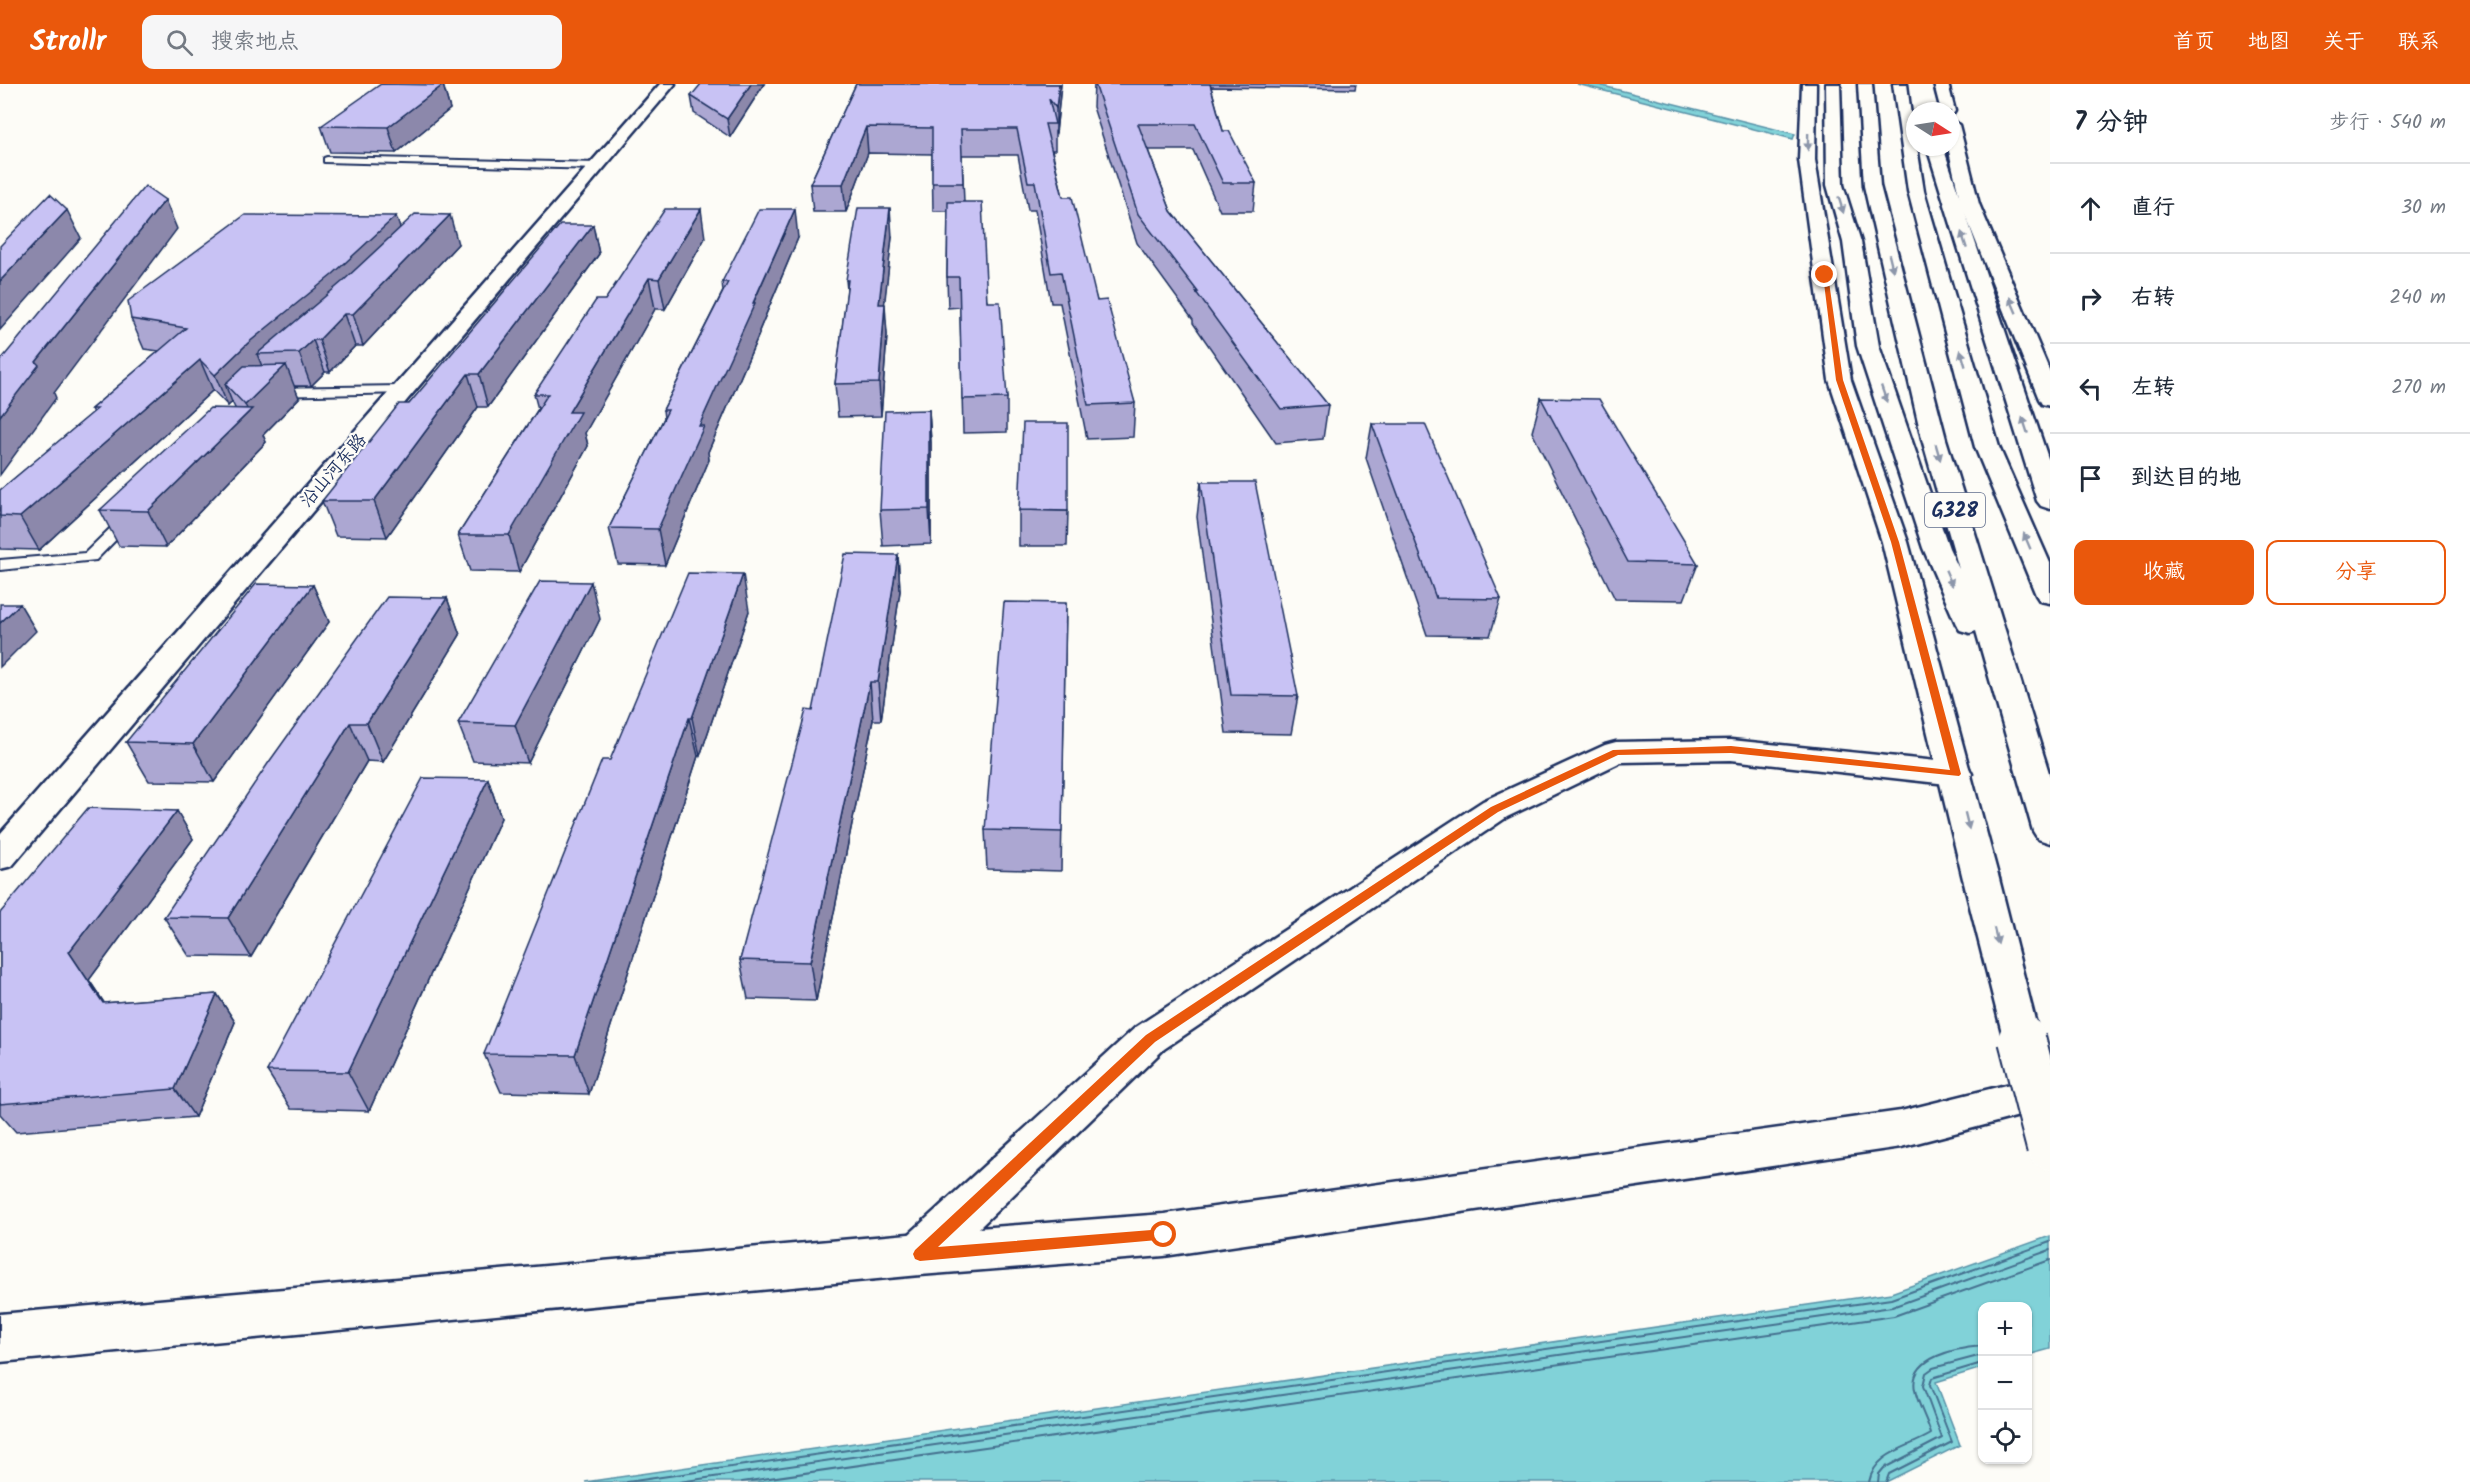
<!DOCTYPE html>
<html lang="zh">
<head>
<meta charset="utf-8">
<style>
	:root { --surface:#fff; --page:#f6f6f7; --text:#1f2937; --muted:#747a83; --line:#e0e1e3; --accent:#ea580c }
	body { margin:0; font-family:Kalam,"LXGW WenKai TC",sans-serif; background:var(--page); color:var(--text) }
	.controls { position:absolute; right:18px; bottom:18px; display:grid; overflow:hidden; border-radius:12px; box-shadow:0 2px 4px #0004 }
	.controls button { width:54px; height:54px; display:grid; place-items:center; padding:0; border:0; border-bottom:2px solid var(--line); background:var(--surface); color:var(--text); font:30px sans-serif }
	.compass { position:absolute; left:1906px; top:18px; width:54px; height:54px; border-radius:50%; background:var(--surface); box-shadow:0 2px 4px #0004; rotate:102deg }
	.stop { position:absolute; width:18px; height:18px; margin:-14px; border:4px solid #ea580c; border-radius:50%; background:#fff }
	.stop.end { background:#ea580c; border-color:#fff; box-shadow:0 2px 6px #0008 }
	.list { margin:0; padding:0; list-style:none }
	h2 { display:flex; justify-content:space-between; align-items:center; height:78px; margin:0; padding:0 24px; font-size:26px }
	h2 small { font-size:20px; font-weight:400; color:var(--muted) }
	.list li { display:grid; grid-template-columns:39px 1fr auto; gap:18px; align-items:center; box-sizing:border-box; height:90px; padding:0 24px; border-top:2px solid var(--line) }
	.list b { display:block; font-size:22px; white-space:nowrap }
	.list em { font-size:20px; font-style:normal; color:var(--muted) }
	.actions { display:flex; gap:12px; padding:18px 24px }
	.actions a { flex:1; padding:14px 0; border:2px solid var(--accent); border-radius:12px; text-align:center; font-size:21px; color:var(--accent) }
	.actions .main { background:var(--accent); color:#fff }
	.icon { flex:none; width:33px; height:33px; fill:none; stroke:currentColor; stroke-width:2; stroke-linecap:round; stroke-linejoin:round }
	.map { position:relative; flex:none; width:2050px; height:1398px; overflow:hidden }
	header { display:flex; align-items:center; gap:36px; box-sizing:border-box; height:84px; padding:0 30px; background:var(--accent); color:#fff }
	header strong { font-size:28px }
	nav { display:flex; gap:33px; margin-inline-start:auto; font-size:21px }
	.search { width:420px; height:54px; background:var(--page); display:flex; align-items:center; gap:15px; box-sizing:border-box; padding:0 21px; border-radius:12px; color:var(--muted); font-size:22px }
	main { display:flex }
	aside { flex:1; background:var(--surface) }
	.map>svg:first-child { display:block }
	.water { fill:#81d2d8; stroke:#5891a7; stroke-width:1.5 }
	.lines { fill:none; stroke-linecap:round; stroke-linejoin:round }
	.shore { stroke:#44708f; stroke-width:2 }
	.lane-casing { stroke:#1b2f5e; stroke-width:4 }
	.street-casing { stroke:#1b2f5e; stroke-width:5 }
	.secondary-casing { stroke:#1b2f5e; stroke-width:5 }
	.highway-casing { stroke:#1b2f5e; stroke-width:5 }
	.lane { fill:#fdfcf7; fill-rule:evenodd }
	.street { fill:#fdfcf7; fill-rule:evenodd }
	.secondary { fill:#fdfcf7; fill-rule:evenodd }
	.highway { fill:#fdfcf7; fill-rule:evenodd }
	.secondary-bridge-far1-casing { stroke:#1b2f5e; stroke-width:40; stroke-linecap:butt }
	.secondary-bridge-casing { stroke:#1b2f5e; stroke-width:50; stroke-linecap:butt }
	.secondary-bridge-far1 { stroke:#fdfcf7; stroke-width:35 }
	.secondary-bridge { stroke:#fdfcf7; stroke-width:46 }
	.wall { fill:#aca7d2; stroke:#1b2f5e; stroke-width:1.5 }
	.shaded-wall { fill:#8c88ab; stroke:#1b2f5e; stroke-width:1.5 }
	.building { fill:#c8c2f4; stroke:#1b2f5e; stroke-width:1.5 }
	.oneway { fill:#8c96aa }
	.route { fill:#ea580c }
	.labels { text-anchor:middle; stroke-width:4.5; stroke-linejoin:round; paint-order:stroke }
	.far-street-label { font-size:18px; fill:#1b2f5e; stroke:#fdfcf7 }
	.shield { fill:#fdfcf7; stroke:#5f6c8c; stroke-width:1.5 }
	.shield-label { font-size:20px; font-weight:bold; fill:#1b2f5e }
</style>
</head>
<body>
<header>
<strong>Strollr</strong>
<div class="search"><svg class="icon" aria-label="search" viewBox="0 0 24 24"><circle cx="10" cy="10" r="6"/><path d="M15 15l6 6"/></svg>搜索地点</div>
<nav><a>首页</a><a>地图</a><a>关于</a><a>联系</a></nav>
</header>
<main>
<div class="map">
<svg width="2050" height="1398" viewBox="0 0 2050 1398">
	<rect width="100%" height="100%" fill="#fdfcf7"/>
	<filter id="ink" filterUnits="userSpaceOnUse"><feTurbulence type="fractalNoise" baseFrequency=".0167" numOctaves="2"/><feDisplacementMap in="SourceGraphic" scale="12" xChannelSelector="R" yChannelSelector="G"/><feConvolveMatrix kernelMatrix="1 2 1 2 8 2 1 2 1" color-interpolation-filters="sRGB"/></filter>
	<g filter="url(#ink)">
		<!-- water -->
		<path class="water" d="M1577 0H1595L1795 50 1793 55Z
			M2050 1152V1265L2028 1271V1222H1982V1284L1936 1298 1960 1361 1886 1398H585L1891 1209Z"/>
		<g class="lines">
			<!-- shore -->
			<path class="shore" d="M627 1398 1891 1215 2050 1158
				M679 1398 1892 1223 2050 1166
				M742 1398 1894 1232 2050 1176
				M1869 1398C1875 1368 1908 1364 1931 1350 1927 1335 1918 1321 1915 1306 1908 1272 1959 1264 1982 1262
				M1878 1398 1879 1390 1884 1384 1942 1354 1923 1302 1926 1289 1933 1284 1982 1271
				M1886 1398 1889 1390 1952 1358 1930 1301 1932 1294 1982 1279"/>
			<!-- lane casing -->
			<g class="lane-casing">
				<path id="lane" d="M327 73 599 79 604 82 599 85 324 78V74Z
					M402 302 407 303 409 306 407 309 270 312 263 308 270 304Z
					M132 426 137 428 140 431 137 434 96 476 0 486V476L85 469 127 428Z"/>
			</g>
			<!-- street casing -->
			<g class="street-casing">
				<path id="street" d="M1731 656 1956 679 1968 682 1972 690 1968 698 1956 701 1731 676 1621 678 1507 733 1164 965 979 1144 1164 1130 1901 1027 2050 990V1024L1901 1063 1164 1172 920 1191 904 1185 897 1170 904 1155 1136 943 1483 717 1605 661 1616 658Z"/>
			</g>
			<!-- secondary casing -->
			<g class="secondary-casing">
				<path id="secondary" d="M660 0H675L12 782 0 785V750Z
					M1802 0H1816L1815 76 1851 296 1908 458 1999 795 1994 804 1981 808 1968 804 1963 795 1882 458 1829 296 1799 76Z
					M1934 0H1948L1955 27 1953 30 1951 31V27H1941Z
					M1951 36 1959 41 1979 120 2050 288V322L2042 320 2039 315 1961 120 1948 63H1951Z
					M920 1149 936 1155 943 1170 936 1185 920 1191 0 1278V1230Z"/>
			</g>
			<!-- highway casing -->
			<g class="highway-casing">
				<path id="highway" d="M1826 0H1840L1843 101 1861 158 1879 262 1949 464 1959 485 1922 355 1864 102 1858 0H1872L1880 102 1946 355 2050 692V759L2038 755 2033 747 1976 547 1970 549 1960 546 1956 540 1923 464 1857 262 1843 158 1827 101Z
					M1893 0H1907L1915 63H1917L1924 107 1999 363 2050 479V519L2040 517 2036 511 1975 363 1908 107Z
					M1927 63H1943L2050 380V425L2041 422 2037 417Z"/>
			</g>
			<!-- lane -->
			<use href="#lane" class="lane"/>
			<!-- street -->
			<use href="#street" class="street"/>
			<!-- secondary -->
			<use href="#secondary" class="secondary"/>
			<!-- highway -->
			<use href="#highway" class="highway"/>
			<!-- secondary-bridge-far1 casing -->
			<g class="secondary-bridge-far1-casing">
				<path id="secondary-bridge-far1" d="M1981 795 2022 956"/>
			</g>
			<!-- secondary-bridge casing -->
			<g class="secondary-bridge-casing">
				<path id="secondary-bridge" d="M2022 955 2050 1063"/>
			</g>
			<!-- secondary-bridge-far1 -->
			<use href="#secondary-bridge-far1" class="secondary-bridge-far1"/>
			<!-- secondary-bridge -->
			<use href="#secondary-bridge" class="secondary-bridge"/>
		</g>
		<!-- wall -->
		<path class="wall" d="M764 0 730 53 694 29 691 12Z
			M856 0H1061L1056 49 1055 48V66H1052L1063 113 1097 217 1135 319 1133 353 1087 355 1060 219H1051L1035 126H1028L1018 71H962L964 118 987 218 1007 314V348L963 349 960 223 948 224 947 193 948 127H933L932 70 868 69 846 128H813L810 100Z
			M1094 0H1356L1355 5 1211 3 1223 47 1256 99 1253 127H1220L1193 66H1148L1171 127 1328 321 1323 355 1276 359 1193 239V236L1137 159 1093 23Z
			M443 1 450 25 396 69 330 68 321 42Z
			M593 141 599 170 488 323H478L387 453 336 452 322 417 409 320Z
			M400 144 458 160 363 262H355L330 288H325L311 302H294L299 314 263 351 266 358 166 463 119 462 100 426 235 324 232 318 228 322 213 306 39 466 0 465V406L93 329 91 325 159 267 144 265 131 235Z
			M892 153 884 220 887 251 881 332 838 333 835 300 847 206 846 196Z
			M705 154 665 225H655L585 349 588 362 519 488 470 487 458 451 538 325 534 310 605 216Z
			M798 154 759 247V250L708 368 709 376 665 481 618 480 609 444 664 334 663 326 723 207 722 198Z
			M1541 314 1698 480 1684 516 1615 515 1532 348Z
			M929 326 931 359V460L883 462 880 426Z
			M1372 340 1501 515 1490 552 1427 551 1366 374Z
			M1201 398 1298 612 1291 650 1226 649 1197 433Z
			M1019 426 1068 427 1067 462H1019Z
			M898 471 900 507 881 636H873L816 917 748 915 740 876 813 627Z
			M313 501 329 538 214 698 149 697 126 658Z
			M447 514 460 551 383 678 367 677 251 873 189 872 164 833Z
			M1066 519 1061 787 987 785 985 746Z
			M749 527 700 672H698L589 1010 501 1008 484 970Z
			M600 535 528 679 473 677 458 639Z
			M488 695 501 734 369 1027 291 1025 267 987Z
			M177 727 193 755 89 896 104 919 217 910 235 938 195 1033 16 1048 0 1030V829Z"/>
		<!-- shaded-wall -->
		<path class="shaded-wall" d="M751 0H764L730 53 727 35Z
			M1059 0H1061L1056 49V24Z
			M443 1 450 25 396 69 388 43Z
			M866 43 868 69 846 128 843 100Z
			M165 116 177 145 54 309 56 314 0 391V332L36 278Z
			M890 124 892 153 881 251 879 220Z
			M701 125 705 154 665 225 659 195Z
			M795 125 798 154 759 247V250L708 368 709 376 665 481 658 445 699 342Z
			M67 126 81 154 0 246V197Z
			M450 131 458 160 363 262 353 230Z
			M396 132 405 159 257 270 264 287 225 300 232 318 228 322 215 291 248 259Z
			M593 141 599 170 488 323 479 290Z
			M649 194 655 225 585 349 588 362 519 488 509 451 569 328Z
			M885 220 887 251 881 332 879 299Z
			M344 230 355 262 330 288 319 256Z
			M313 256 325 288 311 302 299 269Z
			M200 276 213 306 39 466 20 433Z
			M286 281 299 314 263 351 266 358 166 463 148 427 249 328 245 321Z
			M468 290 478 323 387 453 374 417Z
			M929 326 931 359V460L929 425Z
			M898 471 900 507 881 636 878 598Z
			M743 490 749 527 700 672 692 634Z
			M591 498 600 535 528 679 515 641Z
			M313 501 329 538 214 698 193 660Z
			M447 514 460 551 383 678 367 639Z
			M20 520 36 547 0 583V539Z
			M870 598 873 636 816 917 810 878Z
			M689 634 698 672 589 1010 575 971Z
			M350 639 367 677 251 873 228 834Z
			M488 695 501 734 369 1027 348 988Z
			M177 727 193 755 89 896 123 947 103 919 69 868Z
			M217 910 235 938 195 1033 175 1005Z"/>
		<!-- building -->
		<path class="building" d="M381 0 443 1 388 43 321 42Z
			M701 0H751L727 35 691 12Z
			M856 0H1059L1056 24 1049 15 1055 40H1045L1063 113H1072L1097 217 1107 216 1135 319 1088 321 1061 188 1051 189 1035 98H1028L1017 45H961L963 99H932V44L866 43 843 100H810Z
			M1095 0H1210L1223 47H1229L1256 99H1223L1195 40H1138L1171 127 1328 321 1281 325 1196 208H1198L1138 130Z
			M145 102 165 116 36 278 39 281 0 332V277Z
			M50 110 67 126 0 197V162Z
			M948 118H982L987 218H1000L1007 314 962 315 959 193H947Z
			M858 124H890L879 220H885L879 299 835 300 848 196H846Z
			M665 125H701L659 195 649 194 569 328H580L509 451H458L548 310H534L596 216H605Z
			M759 125H795L753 219H755L699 342H704L658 445 609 444 668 326H663L728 198H722Z
			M415 130 450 131 353 230H344L319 256H313L299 269 257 270 342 198Z
			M245 131 396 132 332 191 248 259 215 291 200 276 20 433 0 432V406L97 325H91L186 244 131 235 128 217Z
			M560 141H593L479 290H468L374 417H322L399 320H409Z
			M286 281 245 321 225 300 244 282Z
			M1541 314 1599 315 1698 480 1628 478Z
			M210 324 252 325 148 427 100 426Z
			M929 326V425L880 426 885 327Z
			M1023 339H1068V427L1019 426Z
			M1372 340H1425L1501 515 1436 514Z
			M1201 398H1255L1298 612 1231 611Z
			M845 470 898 471 878 598H870L810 878 740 876 806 626 813 627Z
			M688 489 743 490 692 634H689L575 971 484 970 602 676H610Z
			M540 497 591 498 515 641 458 639Z
			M256 500 313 501 193 660 126 658Z
			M387 513 447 514 367 639H350L228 834 164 833 269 678Z
			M1004 518 1066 519 1062 748 985 746Z
			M0 520H20L0 539Z
			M423 694 488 695 348 988 267 987Z
			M88 724 177 727 69 868 103 919 217 910 175 1005 0 1020V829Z"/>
		<!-- one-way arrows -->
		<defs><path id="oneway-solid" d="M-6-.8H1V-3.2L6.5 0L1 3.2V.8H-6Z" transform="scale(1.5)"/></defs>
		<g class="oneway">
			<use href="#oneway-solid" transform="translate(1808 58) rotate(91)"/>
			<use href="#oneway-solid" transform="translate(1841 121) rotate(73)"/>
			<use href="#oneway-solid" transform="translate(1964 156) rotate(-108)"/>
			<use href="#oneway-solid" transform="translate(1891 179) rotate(76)"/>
			<use href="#oneway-solid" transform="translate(2013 221) rotate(-113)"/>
			<use href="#oneway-solid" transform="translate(1963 274) rotate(-106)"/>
			<use href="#oneway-solid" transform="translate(1884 310) rotate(71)"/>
			<use href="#oneway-solid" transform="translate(2025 341) rotate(-108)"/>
			<use href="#oneway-solid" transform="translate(1938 368) rotate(74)"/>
			<use href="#oneway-solid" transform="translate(2027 457) rotate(-113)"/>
			<use href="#oneway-solid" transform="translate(1949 494) rotate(66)"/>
			<use href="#oneway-solid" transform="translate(1967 737) rotate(76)"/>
			<use href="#oneway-solid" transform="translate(1996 852) rotate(76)"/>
		</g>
	</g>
	<!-- route -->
	<path class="route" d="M1825 189 1828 191 1843 296 1899 458 1961 690 1959 692 1731 669 1618 671 1498 728 1155 958 938 1163 1164 1145 1169 1147 1171 1151 1169 1155 920 1177 915 1175 913 1170 915 1166 1146 951 1491 723 1613 666 1731 662 1950 686 1891 458 1836 296 1823 191Z"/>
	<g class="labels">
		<!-- far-street labels -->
		<g class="far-street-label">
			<text transform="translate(333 386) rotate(-49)" y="6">沿山河东路</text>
		</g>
		<!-- shield labels -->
		<rect class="shield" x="1925" y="409" width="60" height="34" rx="4.5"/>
		<g class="shield-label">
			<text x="1955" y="433">G328</text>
		</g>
	</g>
</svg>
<div class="controls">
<button>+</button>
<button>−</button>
<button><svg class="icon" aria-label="locate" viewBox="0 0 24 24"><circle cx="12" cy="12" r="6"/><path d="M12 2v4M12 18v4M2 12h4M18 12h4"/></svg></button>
</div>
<svg class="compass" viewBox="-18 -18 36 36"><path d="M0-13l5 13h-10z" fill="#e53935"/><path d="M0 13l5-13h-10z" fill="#747a83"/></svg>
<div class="stop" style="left:1164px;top:1151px"></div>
<div class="stop end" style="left:1825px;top:191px"></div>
</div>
<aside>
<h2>7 分钟<small>步行 · 540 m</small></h2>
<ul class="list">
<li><svg class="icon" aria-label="ahead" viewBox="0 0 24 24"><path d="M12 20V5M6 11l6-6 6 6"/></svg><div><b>直行</b></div><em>30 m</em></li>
<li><svg class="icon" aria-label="right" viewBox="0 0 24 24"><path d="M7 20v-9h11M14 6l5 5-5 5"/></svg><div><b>右转</b></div><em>240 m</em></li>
<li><svg class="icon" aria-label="left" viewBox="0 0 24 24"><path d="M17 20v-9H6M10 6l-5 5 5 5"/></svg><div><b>左转</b></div><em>270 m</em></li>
<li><svg class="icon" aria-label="arrive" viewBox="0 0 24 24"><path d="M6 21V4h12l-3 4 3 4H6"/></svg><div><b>到达目的地</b></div></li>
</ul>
<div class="actions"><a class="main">收藏</a><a>分享</a></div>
</aside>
</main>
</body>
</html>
